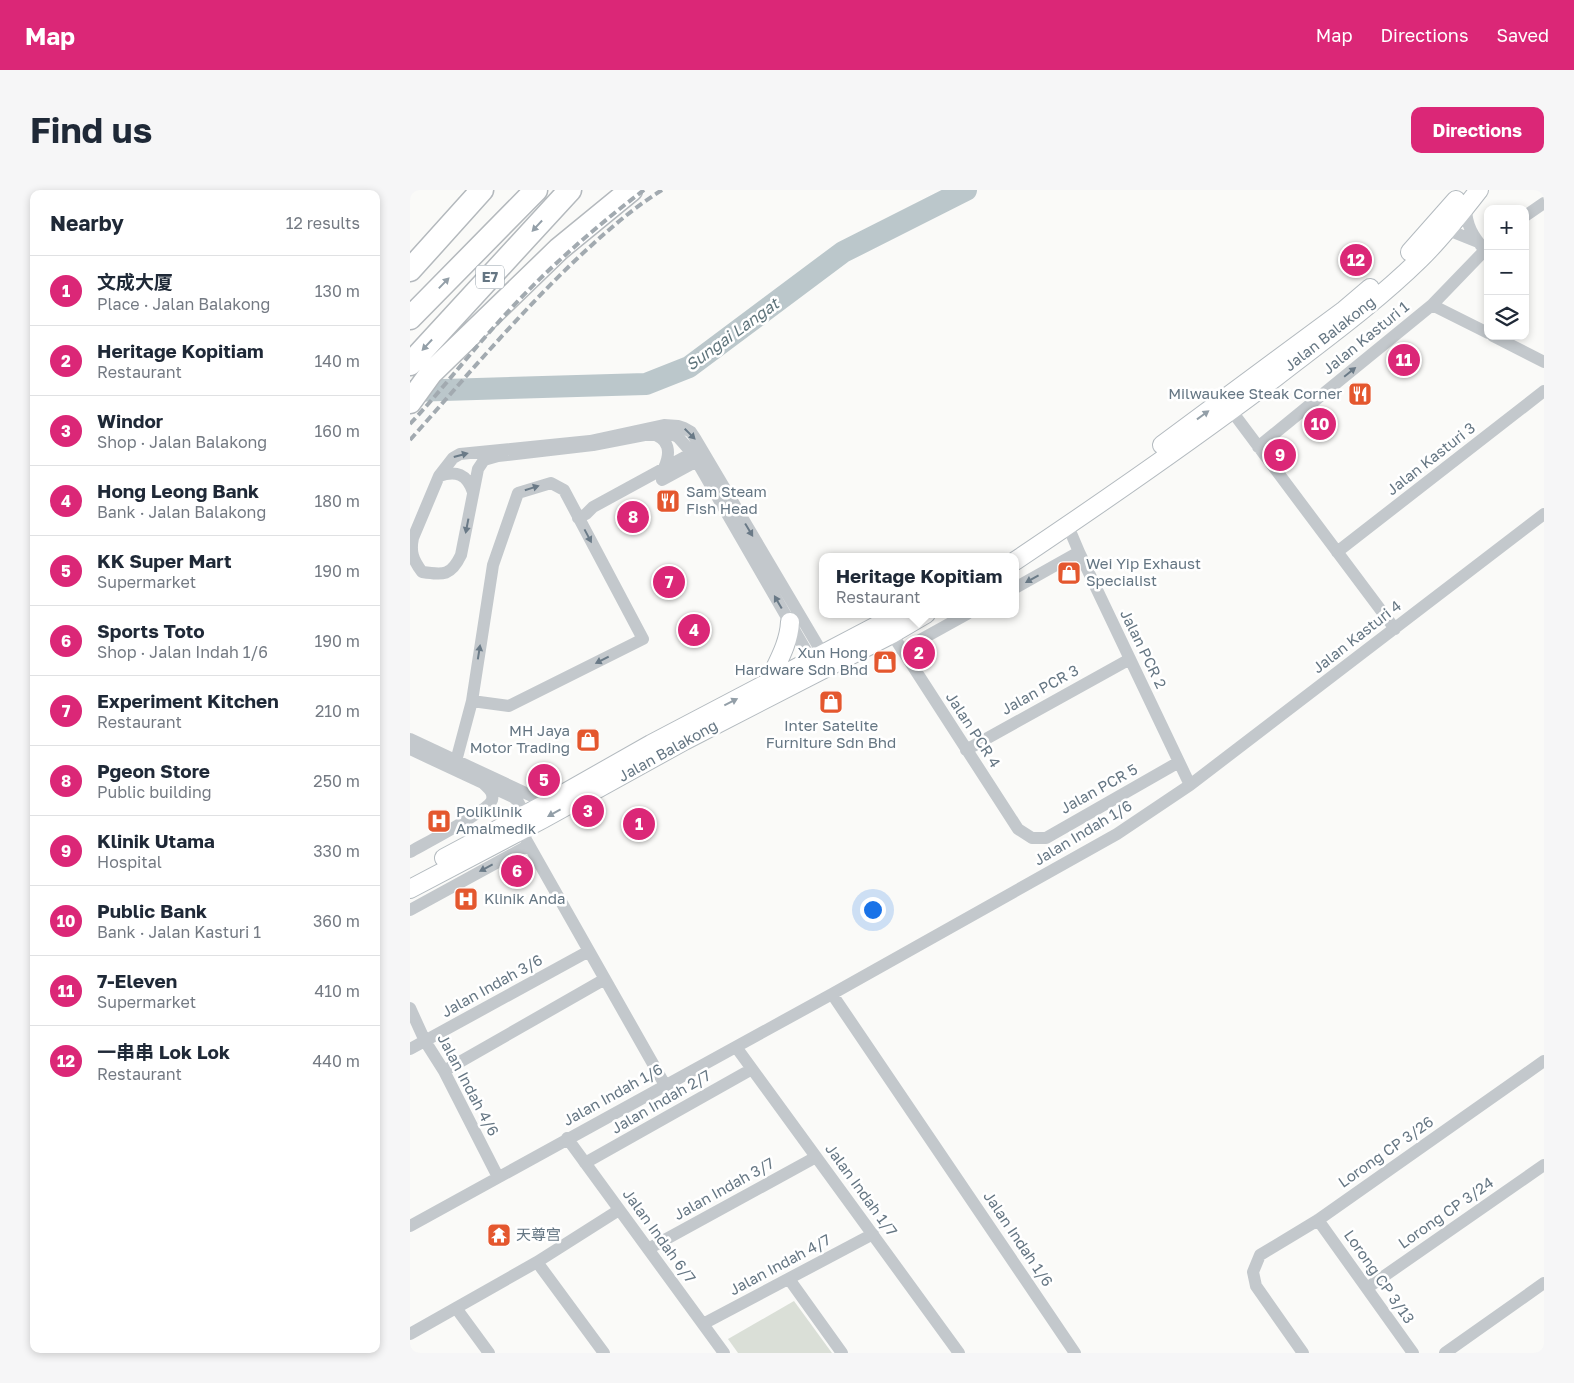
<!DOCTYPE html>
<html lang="en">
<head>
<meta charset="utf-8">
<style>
	:root { --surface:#fff; --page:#f6f6f7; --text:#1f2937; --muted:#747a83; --line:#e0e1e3; --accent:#db2777 }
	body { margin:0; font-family:"Golos Text","Noto Sans SC",sans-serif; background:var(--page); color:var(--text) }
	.controls { position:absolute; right:15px; top:15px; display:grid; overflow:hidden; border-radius:10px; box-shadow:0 2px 8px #0003 }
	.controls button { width:45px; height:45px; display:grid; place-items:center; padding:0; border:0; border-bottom:1px solid var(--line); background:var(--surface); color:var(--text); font:25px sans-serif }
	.you { position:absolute; left:462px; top:719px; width:18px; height:18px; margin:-12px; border:4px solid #fff; border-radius:50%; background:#1a73e8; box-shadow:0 0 0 8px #1a73e833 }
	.badge { display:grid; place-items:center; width:32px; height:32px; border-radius:50%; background:var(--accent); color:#fff; font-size:16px; font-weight:700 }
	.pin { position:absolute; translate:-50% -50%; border:2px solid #fff; box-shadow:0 1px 5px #0006 }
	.popup { position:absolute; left:409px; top:363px; width:200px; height:65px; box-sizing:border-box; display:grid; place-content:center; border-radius:10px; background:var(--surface); filter:drop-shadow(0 1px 4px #0005); font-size:16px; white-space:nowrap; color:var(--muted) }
	.popup b { font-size:19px; color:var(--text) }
	.popup::after { content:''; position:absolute; left:50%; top:100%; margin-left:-10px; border:10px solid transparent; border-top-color:var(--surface) }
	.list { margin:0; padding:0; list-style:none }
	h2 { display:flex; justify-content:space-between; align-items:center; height:65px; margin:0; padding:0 20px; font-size:21px }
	h2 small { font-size:16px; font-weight:400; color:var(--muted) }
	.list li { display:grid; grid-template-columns:32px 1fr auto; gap:15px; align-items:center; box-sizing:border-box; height:70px; padding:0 20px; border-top:1px solid var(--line) }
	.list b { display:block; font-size:19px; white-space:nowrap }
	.list p { margin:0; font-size:16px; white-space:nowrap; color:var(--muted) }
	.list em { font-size:16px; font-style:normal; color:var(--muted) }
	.icon { flex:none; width:28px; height:28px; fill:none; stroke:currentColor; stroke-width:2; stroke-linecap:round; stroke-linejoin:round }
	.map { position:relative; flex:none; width:1134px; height:1163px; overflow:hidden; border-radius:10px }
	header { display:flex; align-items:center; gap:30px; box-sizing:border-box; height:70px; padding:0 25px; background:var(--accent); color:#fff }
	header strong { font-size:24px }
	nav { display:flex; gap:28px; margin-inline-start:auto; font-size:18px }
	.intro { display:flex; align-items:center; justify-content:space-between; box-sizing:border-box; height:120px; padding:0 30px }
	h1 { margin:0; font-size:35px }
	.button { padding:12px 22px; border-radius:10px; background:var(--accent); color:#fff; font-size:18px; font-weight:700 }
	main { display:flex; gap:30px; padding:0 30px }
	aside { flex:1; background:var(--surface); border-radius:10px; box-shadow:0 2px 8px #0003 }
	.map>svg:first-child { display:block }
	.green { fill:#dadfd7 }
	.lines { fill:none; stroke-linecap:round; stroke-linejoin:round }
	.river { stroke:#bbc7cb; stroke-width:22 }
	.secondary-casing { stroke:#b3babf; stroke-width:20 }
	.highway-casing { stroke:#b4b9bd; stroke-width:25 }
	.street { stroke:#c3c8cc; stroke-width:12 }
	.secondary { stroke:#fff; stroke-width:18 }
	.highway { stroke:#fff; stroke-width:22 }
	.rail { stroke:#a2aab0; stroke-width:4; stroke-dasharray:8 4; stroke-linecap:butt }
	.oneway { fill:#939fa8 }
	.oneway2 { fill:#6a7a87 }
	.labels { text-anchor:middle; stroke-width:5; stroke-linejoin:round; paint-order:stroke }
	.shield { fill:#fff; stroke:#939fa8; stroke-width:1 }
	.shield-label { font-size:14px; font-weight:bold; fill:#657683 }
	.street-label { font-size:15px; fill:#657683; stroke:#fff }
	.poi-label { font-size:15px; fill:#657683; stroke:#fff; text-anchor:start }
	.water-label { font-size:16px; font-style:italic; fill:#60757c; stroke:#fff }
</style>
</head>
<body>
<header>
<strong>Map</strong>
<nav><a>Map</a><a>Directions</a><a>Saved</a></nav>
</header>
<div class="intro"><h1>Find us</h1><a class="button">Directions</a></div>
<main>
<aside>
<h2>Nearby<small>12 results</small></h2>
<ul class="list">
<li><span class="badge">1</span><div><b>文成大厦</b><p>Place · Jalan Balakong</p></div><em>130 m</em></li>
<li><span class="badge">2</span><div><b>Heritage Kopitiam</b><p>Restaurant</p></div><em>140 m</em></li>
<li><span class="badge">3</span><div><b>Windor</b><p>Shop · Jalan Balakong</p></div><em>160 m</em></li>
<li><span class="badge">4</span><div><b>Hong Leong Bank</b><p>Bank · Jalan Balakong</p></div><em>180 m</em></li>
<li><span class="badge">5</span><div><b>KK Super Mart</b><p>Supermarket</p></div><em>190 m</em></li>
<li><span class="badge">6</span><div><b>Sports Toto</b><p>Shop · Jalan Indah 1/6</p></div><em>190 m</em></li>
<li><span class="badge">7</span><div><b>Experiment Kitchen</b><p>Restaurant</p></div><em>210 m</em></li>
<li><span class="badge">8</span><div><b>Pgeon Store</b><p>Public building</p></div><em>250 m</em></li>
<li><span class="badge">9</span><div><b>Klinik Utama</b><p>Hospital</p></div><em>330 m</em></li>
<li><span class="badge">10</span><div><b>Public Bank</b><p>Bank · Jalan Kasturi 1</p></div><em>360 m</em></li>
<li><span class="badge">11</span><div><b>7-Eleven</b><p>Supermarket</p></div><em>410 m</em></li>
<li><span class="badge">12</span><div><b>一串串 Lok Lok</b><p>Restaurant</p></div><em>440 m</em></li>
</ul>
</aside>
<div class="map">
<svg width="1134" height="1163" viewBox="0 0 1134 1163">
	<rect width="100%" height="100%" fill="#fafaf8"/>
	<!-- green -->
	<path class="green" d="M384 1111 422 1163H328L318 1149Z"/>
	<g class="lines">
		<!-- river -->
		<path class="river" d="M0 201 236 194 279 177 433 62 556 0"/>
		<!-- secondary casing -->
		<g class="secondary-casing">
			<path id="secondary" d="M1000 62 1046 10
				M752 255 933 121 960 98
				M605 371C693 312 781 251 866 187 915 149 965 113 1010 69 1032 48 1050 24 1069 0
				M358 493C367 473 379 454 380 432
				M34 668 137 613 241 554 489 424
				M0 699 133 629 274 551 482 444 516 424"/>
		</g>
		<!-- highway casing -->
		<g class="highway-casing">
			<path id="highway" d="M0 80 72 0
				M0 128 126 0
				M0 174 160 0
				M0 212 21 183 149 59 221 0"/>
		</g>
		<!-- street -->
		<path class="street" d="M1056 17C1056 35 1063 47 1075 60
			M1115 26 1134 13
			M1038 40 1068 52
			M1022 115 1078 143
			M1083 146 1134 172
			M821 220 985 439
			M241 244C260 248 261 263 254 278
			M848 257 1022 115 1078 57
			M29 286C46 280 57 284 63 302
			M252 290 287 271
			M168 328 176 324 183 317 282 263 290 266
			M658 336 669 362 780 595
			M927 362 1134 201
			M605 398 669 362
			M482 444 608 639 622 648H636L769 572
			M492 460 557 424
			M405 476 282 263 268 247 255 241 183 255 88 266 74 270 68 279 51 365C41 386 34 385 12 382 3 370 0 362 3 348L29 286 43 268 50 264 180 251 254 235 268 236 274 238 281 242 285 248 417 471
			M0 549 137 613
			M0 559 103 607C112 614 113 621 106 629
			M556 560 720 469
			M46 571 62 511 83 375 108 303 141 293 154 300 233 449 99 516 62 511
			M111 641 255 895
			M0 662C14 654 78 621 82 610 84 602 78 598 73 593
			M0 720 119 655
			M422 804 665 1163
			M0 818 15 851 34 881 88 987
			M326 857 549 1163
			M0 859 179 761
			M34 881 195 789
			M157 948 314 1163
			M175 973 342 879
			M908 1030 1003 1163
			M0 1036 422 804 707 644 780 595 1134 324
			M238 1059 406 967
			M127 1072 194 1163
			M379 1089 432 1163
			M957 1098 1134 975
			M46 1118 79 1163
			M293 1134 463 1044
			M0 1144 127 1072 209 1020
			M893 1163 846 1096 843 1082 850 1065 908 1030 1134 871
			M1035 1163 1134 1093"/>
		<!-- secondary -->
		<use href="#secondary" class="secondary"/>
		<!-- highway -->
		<use href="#highway" class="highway"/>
		<!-- rail -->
		<path class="rail" d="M0 234C30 202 56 168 85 136 129 86 180 41 234 0
			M0 250C56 187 110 122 172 64 197 41 223 18 252 0"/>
	</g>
	<!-- one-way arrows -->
	<defs><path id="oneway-solid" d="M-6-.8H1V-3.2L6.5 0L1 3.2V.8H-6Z" transform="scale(1.25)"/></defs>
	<g class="oneway">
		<use href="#oneway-solid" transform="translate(127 36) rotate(133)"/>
		<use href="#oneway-solid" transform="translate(34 93) rotate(-46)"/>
		<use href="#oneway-solid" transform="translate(17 155) rotate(133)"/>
		<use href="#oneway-solid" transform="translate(793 225) rotate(-36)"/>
		<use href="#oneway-solid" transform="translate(321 512) rotate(-27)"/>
		<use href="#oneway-solid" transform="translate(144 623) rotate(151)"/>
	</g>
	<g class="oneway2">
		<use href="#oneway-solid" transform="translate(940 182) rotate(-39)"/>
		<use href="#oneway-solid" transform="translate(280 244) rotate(45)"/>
		<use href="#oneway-solid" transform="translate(51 265) rotate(-15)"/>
		<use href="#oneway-solid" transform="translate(122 298) rotate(-17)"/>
		<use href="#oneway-solid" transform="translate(57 336) rotate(101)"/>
		<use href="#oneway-solid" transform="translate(339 340) rotate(59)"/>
		<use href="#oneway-solid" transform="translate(178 346) rotate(62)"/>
		<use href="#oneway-solid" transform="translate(622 389) rotate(151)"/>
		<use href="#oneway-solid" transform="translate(368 412) rotate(-120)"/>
		<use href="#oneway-solid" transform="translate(69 462) rotate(-81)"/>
		<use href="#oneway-solid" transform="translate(192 470) rotate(153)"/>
		<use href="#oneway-solid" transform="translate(76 678) rotate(152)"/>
	</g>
	<!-- icons -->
	<defs>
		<g id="restaurant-square" transform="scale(1.25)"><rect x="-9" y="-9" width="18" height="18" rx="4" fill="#e4572e" stroke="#fff"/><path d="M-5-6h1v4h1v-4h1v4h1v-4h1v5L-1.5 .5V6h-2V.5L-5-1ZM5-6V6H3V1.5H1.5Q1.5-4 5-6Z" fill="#fff"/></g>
		<g id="shop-square" transform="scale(1.25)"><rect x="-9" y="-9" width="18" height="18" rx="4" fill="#e4572e" stroke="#fff"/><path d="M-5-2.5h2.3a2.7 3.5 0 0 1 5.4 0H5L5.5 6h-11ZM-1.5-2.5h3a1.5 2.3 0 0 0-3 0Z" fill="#fff"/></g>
		<g id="hospital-square" transform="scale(1.25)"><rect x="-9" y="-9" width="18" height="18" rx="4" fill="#e4572e" stroke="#fff"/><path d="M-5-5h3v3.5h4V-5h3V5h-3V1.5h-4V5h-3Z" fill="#fff"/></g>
		<g id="temple-square" transform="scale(1.25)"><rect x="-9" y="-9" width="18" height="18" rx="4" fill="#e4572e" stroke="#fff"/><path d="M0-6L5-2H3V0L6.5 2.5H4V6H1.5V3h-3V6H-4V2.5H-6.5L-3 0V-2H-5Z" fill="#fff"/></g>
	</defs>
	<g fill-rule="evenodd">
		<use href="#restaurant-square" x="950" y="204"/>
		<use href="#restaurant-square" x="258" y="311"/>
		<use href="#shop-square" x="659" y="383"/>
		<use href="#shop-square" x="475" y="472"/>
		<use href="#shop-square" x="421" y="512"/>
		<use href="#shop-square" x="178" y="550"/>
		<use href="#hospital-square" x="29" y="631"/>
		<use href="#hospital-square" x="56" y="709"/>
		<use href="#temple-square" x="89" y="1045"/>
	</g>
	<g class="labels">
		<!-- shield labels -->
		<rect class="shield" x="66" y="75.5" width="28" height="23" rx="4"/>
		<g class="shield-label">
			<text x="80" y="92">E7</text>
		</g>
		<!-- street labels -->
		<g class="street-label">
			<text transform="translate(920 144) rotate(-38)" y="5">Jalan Balakong</text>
			<text transform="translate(956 148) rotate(-39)" y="5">Jalan Kasturi 1</text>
			<text transform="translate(1021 269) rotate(-38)" y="5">Jalan Kasturi 3</text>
			<text transform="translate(947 447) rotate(-38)" y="5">Jalan Kasturi 4</text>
			<text transform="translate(733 459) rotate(64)" y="5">Jalan PCR 2</text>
			<text transform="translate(630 500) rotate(-29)" y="5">Jalan PCR 3</text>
			<text transform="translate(563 540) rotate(57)" y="5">Jalan PCR 4</text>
			<text transform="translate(258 561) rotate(-29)" y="5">Jalan Balakong</text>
			<text transform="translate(689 599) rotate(-29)" y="5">Jalan PCR 5</text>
			<text transform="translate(673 643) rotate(-31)" y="5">Jalan Indah 1/6</text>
			<text transform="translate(82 796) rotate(-29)" y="5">Jalan Indah 3/6</text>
			<text transform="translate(58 895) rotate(62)" y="5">Jalan Indah 4/6</text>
			<text transform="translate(203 905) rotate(-29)" y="5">Jalan Indah 1/6</text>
			<text transform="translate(251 912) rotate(-30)" y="5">Jalan Indah 2/7</text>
			<text transform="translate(976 962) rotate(-35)" y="5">Lorong CP 3/26</text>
			<text transform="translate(314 999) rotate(-29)" y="5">Jalan Indah 3/7</text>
			<text transform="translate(451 1000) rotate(54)" y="5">Jalan Indah 1/7</text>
			<text transform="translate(1036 1023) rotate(-35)" y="5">Lorong CP 3/24</text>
			<text transform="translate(249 1046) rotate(54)" y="5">Jalan Indah 6/7</text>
			<text transform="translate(608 1049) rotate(56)" y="5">Jalan Indah 1/6</text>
			<text transform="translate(370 1075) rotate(-28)" y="5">Jalan Indah 4/7</text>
			<text transform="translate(969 1087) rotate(55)" y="5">Lorong CP 3/13</text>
		</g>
		<!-- poi labels -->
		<g class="poi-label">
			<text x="932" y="209" text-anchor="end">Milwaukee Steak Corner</text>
			<text x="276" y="307">Sam Steam<tspan x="276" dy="17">Fish Head</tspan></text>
			<text x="676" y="379">Wei Yip Exhaust<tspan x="676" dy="17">Specialist</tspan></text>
			<text x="458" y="468" text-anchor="end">Xun Hong<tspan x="458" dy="17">Hardware Sdn Bhd</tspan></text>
			<text x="421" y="541" text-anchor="middle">Inter Satelite<tspan x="421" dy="17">Furniture Sdn Bhd</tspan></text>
			<text x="160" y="546" text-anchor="end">MH Jaya<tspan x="160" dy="17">Motor Trading</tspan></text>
			<text x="46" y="627">Poliklinik<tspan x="46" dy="17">Amalmedik</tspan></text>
			<text x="74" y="714">Klinik Anda</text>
			<text x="106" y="1050">天尊宫</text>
		</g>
		<!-- water labels -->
		<g class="water-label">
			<text transform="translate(322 144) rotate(-36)" y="6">Sungai Langat</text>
		</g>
	</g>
</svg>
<div class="controls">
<button>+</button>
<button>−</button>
<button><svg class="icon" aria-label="layers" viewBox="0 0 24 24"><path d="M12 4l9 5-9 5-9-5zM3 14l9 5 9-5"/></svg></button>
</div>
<div class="you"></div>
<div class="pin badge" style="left:229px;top:634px">1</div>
<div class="pin badge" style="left:509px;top:463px">2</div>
<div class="popup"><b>Heritage Kopitiam</b>Restaurant</div>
<div class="pin badge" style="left:178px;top:621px">3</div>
<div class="pin badge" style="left:284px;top:440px">4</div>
<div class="pin badge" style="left:134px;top:590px">5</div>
<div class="pin badge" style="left:107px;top:681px">6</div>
<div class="pin badge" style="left:259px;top:392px">7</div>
<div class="pin badge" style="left:223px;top:327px">8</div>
<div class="pin badge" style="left:870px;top:265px">9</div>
<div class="pin badge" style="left:910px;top:234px">10</div>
<div class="pin badge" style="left:994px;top:170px">11</div>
<div class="pin badge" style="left:946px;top:70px">12</div>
</div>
</main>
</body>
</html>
